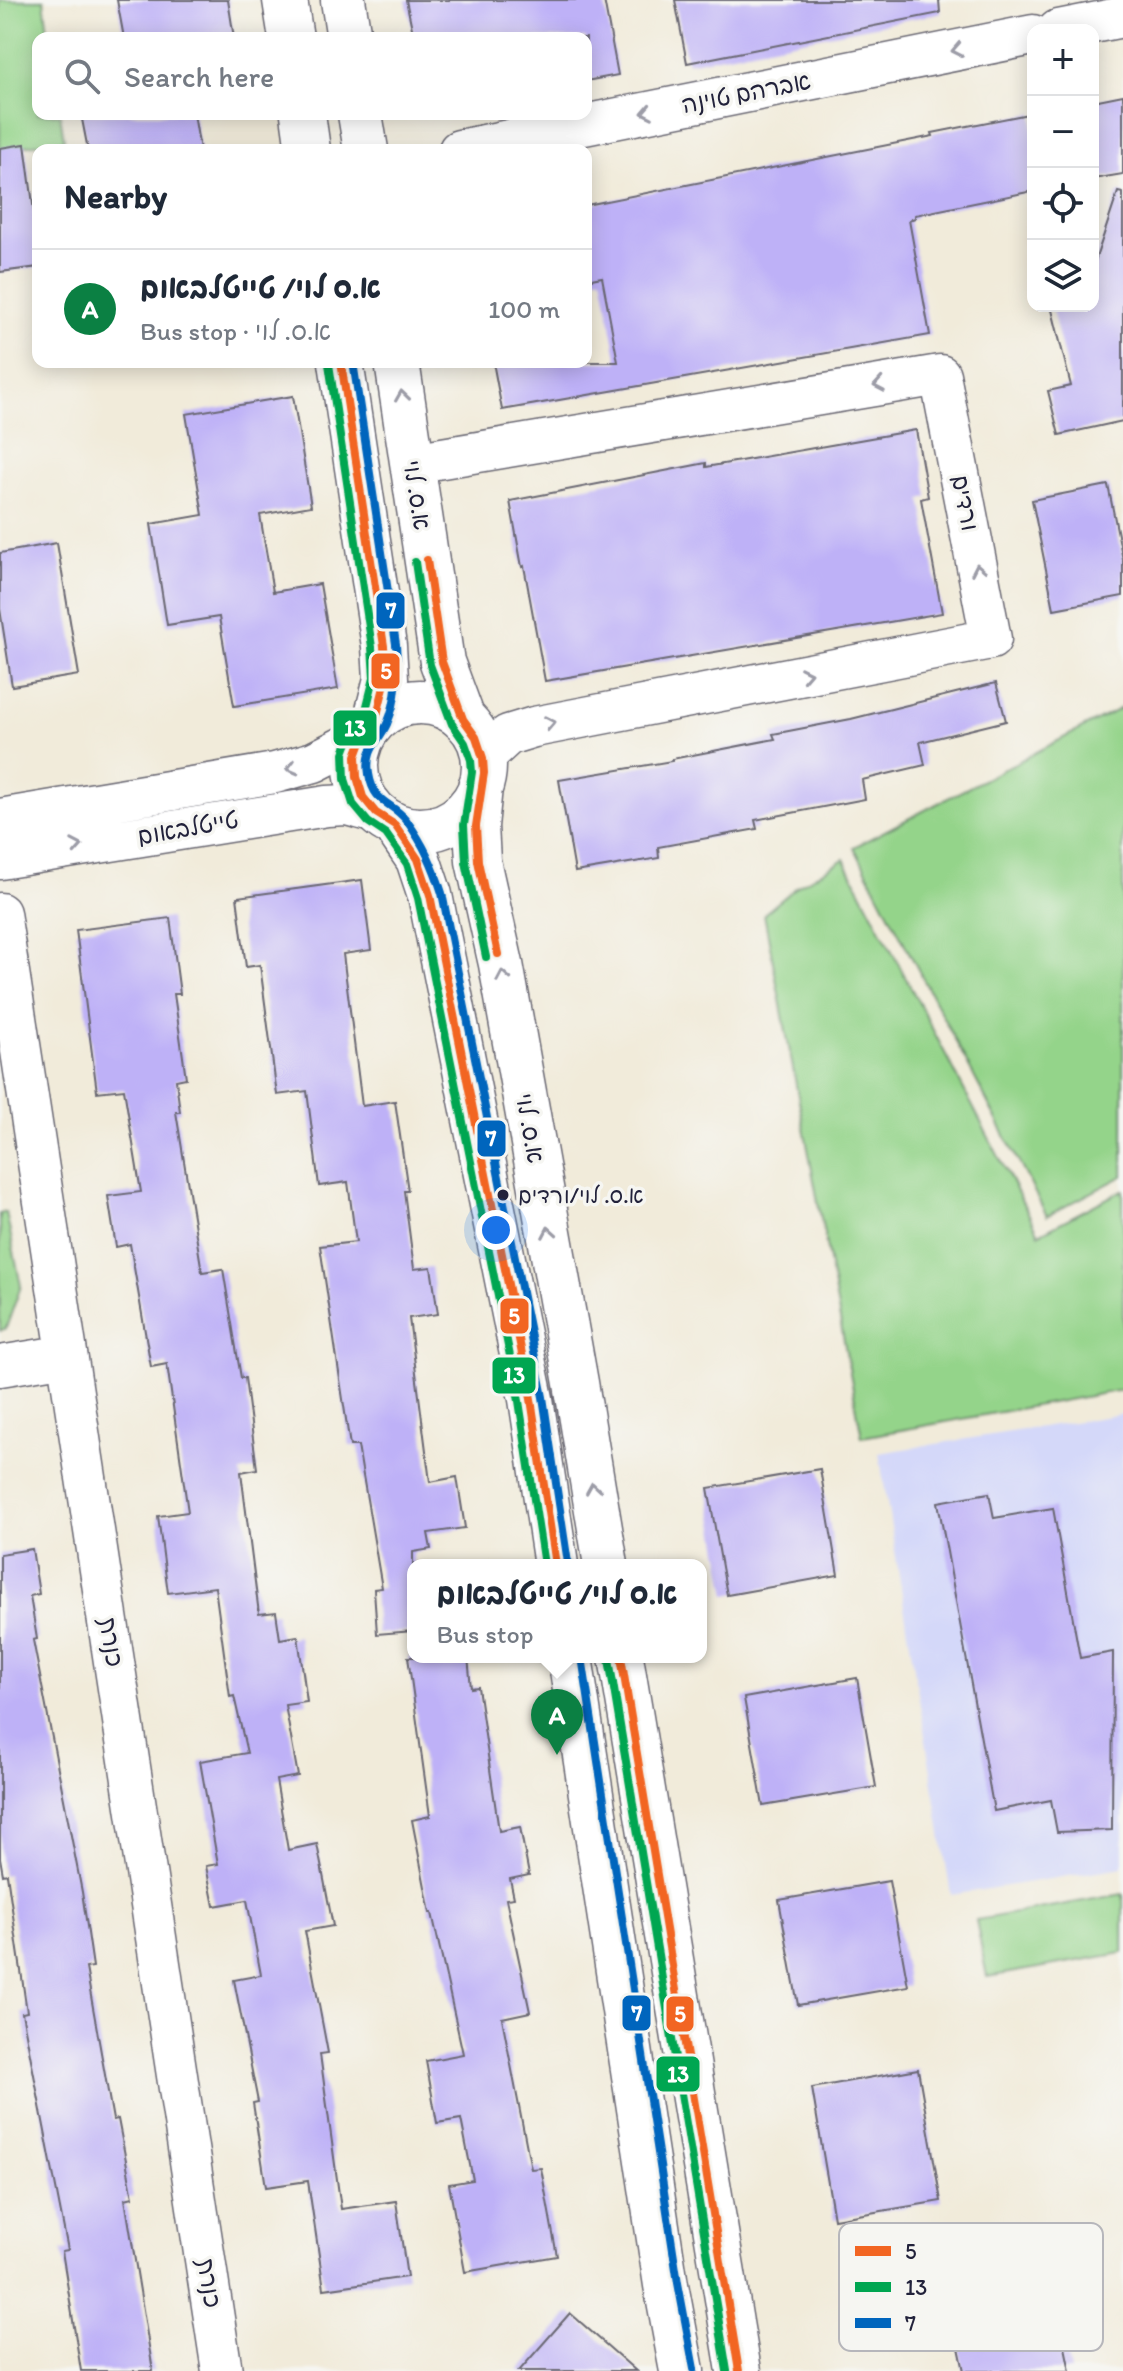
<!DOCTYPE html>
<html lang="en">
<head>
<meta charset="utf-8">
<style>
	:root { --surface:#fff; --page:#f2f2f3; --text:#1f2937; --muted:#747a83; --line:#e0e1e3; --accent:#0b8043 }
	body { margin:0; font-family:Itim,"Playpen Sans Hebrew",sans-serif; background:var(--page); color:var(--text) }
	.controls { position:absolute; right:24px; top:24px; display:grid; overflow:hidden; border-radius:16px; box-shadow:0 4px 20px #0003 }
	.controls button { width:72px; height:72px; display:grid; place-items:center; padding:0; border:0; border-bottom:2px solid var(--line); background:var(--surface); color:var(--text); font:40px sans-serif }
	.you { position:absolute; left:496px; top:1230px; width:28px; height:28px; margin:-20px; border:6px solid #fff; border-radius:50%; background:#1a73e8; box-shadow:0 0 0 12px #1a73e833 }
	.badge { display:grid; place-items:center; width:52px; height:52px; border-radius:50%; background:var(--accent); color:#fff; font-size:26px; font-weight:700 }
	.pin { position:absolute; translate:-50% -66px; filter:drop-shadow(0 2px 4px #0008) }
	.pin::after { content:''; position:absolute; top:42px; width:28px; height:24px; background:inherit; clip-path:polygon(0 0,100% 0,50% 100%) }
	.popup { position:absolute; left:407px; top:1559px; width:300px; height:104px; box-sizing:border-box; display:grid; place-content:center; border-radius:16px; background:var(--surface); filter:drop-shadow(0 2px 6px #0005); font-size:26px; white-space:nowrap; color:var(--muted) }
	.popup b { font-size:30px; color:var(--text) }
	.popup::after { content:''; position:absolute; left:50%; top:100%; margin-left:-16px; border:16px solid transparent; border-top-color:var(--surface) }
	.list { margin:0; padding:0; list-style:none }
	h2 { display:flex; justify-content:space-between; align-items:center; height:104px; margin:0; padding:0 32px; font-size:34px }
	h2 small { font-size:26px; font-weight:400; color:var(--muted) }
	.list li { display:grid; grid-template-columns:52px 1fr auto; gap:24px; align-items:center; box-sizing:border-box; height:120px; padding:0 32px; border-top:2px solid var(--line) }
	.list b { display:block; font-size:30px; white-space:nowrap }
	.list p { margin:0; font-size:26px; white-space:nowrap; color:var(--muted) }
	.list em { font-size:26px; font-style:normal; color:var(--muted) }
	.icon { flex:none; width:44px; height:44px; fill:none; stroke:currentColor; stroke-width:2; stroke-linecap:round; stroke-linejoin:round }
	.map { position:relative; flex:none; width:1123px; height:2371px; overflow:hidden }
	.search { position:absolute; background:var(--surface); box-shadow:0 4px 20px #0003; left:32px; top:32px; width:560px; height:88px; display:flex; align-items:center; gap:20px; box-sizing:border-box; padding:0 28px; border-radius:16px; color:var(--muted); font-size:30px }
	.panel { position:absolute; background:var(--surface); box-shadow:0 4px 20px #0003; left:32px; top:144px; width:560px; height:224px; border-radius:16px }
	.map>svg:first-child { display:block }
	.built { fill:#d4d8f9 }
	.green { fill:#94d48a; stroke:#5b7b62; stroke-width:2 }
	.building { fill:#beb1f7 }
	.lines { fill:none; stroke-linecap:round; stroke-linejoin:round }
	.minor-casing { stroke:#6a6873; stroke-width:43 }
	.secondary-casing { stroke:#6a6873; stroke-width:47 }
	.minor { stroke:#fff; stroke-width:40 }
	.secondary { stroke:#fff; stroke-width:44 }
	.bus-1-casing { stroke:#f6f6f2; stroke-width:14 }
	.bus-2-casing { stroke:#f6f6f2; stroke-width:14 }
	.bus-3-casing { stroke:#f6f6f2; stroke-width:14 }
	.bus-1 { stroke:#f26522; stroke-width:8 }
	.bus-2 { stroke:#00a651; stroke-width:8 }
	.bus-3 { stroke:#0065bd; stroke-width:8 }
	.oneway { stroke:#9c9ca7 }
	.bus-dot { fill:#22223b; stroke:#f6f6f2; stroke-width:3 }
	.labels { text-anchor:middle; stroke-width:7; stroke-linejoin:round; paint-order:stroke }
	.bus-label { font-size:22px; fill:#22223b; stroke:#f6f6f2; text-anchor:start }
	.street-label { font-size:24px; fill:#22223b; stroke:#f6f6f2 }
	.key { fill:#f6f6f2; stroke:#b6b6bb; stroke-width:2 }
	.key-label { font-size:22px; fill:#22223b }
	.line-badge { stroke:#f6f6f2; stroke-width:3 }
	.badge-label { font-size:22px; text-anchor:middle; font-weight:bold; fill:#fff }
</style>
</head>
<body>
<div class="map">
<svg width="1123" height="2371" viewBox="0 0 1123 2371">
	<rect width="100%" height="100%" fill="#f6f6f2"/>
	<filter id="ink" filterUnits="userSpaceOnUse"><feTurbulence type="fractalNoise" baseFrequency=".0125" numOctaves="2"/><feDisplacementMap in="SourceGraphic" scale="16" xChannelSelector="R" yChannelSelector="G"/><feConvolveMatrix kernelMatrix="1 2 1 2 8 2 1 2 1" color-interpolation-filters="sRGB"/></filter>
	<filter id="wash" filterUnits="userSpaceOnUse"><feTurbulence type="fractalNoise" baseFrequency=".006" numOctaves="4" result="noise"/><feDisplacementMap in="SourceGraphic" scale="32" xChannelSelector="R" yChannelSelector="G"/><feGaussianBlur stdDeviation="1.8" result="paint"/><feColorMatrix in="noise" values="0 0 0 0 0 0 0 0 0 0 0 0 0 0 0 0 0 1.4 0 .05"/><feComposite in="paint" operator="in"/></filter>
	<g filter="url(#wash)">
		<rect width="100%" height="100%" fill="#f1ebda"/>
		<!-- built -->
		<path class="built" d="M1123 1414V1867L951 1895 879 1453Z"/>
		<!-- green -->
		<path class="green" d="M0 0H44L49 38H38V114H60L64 140 0 149Z
			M1123 707V1176L1047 1216 854 847Z
			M844 859 1039 1234 1123 1190V1390L862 1437 764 914 799 885Z
			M6 1212 21 1286 6 1328 0 1331V1214Z
			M1123 1894V1953L987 1977 976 1920Z"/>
		<g id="blocks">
			<!-- building -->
			<path class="building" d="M117 0H228L234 38H124Z
				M406 0H604L618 75 586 81V38H414Z
				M675 0H939L940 13 687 63Z
				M1123 95V174L1093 179V101Z
				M1033 113V191L915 215V218L909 220 930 335 502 410 493 362H618L602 277 586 280V205L933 136 932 133Z
				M81 114H194L200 150H88Z
				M25 144 38 242V267L0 272V148Z
				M1118 192 1123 193V421L1059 435 1048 391 1071 386 1051 306H1093V267Z
				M293 396 311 506 260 515 273 592 320 584 338 689 234 706 219 617 167 625 151 524 203 515 186 414Z
				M916 430 928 497 921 499 942 613 545 681 524 566 522 567 510 501 706 463V467Z
				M1108 485 1123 560V596L1054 609 1032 500Z
				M57 543 79 675 12 686 0 609V553Z
				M996 683 1006 721 920 742 925 765 862 780 865 799 755 820 757 829 658 847 659 858 575 872 559 780 672 761V759L775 739 773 734 851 719Z
				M362 880 371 950 343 954 362 1106 395 1101 408 1191H404L414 1269 431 1267 438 1314 409 1318 430 1482 457 1477 465 1528 428 1533 431 1549 413 1552V1631L377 1634 374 1589 382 1588 358 1446H350L320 1246 356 1242 348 1182 319 1186 307 1091 277 1095 260 965 246 967 237 897Z
				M170 918 180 994H174L186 1078 176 1080 180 1112H176L202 1272 223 1269 241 1378H245L257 1469 241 1472 259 1614 276 1612 280 1639 298 1636 307 1702 285 1705 298 1776 276 1780 288 1850 317 1844 333 1926 305 1931 328 2053 320 2054 341 2209 396 2201 407 2277 324 2289 308 2181 266 2187 253 2103 258 2102 234 1980 261 1975 247 1900 214 1906 206 1866 218 1864 200 1761 247 1753 234 1696 230 1697 215 1587 168 1593 158 1516 188 1512 167 1364 151 1367 130 1244 116 1247 108 1196 141 1192 124 1089 97 1092 76 930Z
				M820 1469 838 1575 727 1595 708 1488Z
				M989 1493 994 1518 1053 1508 1080 1658 1113 1652 1112 1830 1057 1832 1051 1800 994 1811 938 1502Z
				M32 1549 39 1594 30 1596 37 1639 33 1640 82 1892 93 1967 86 1968 113 2120 118 2119 133 2197 125 2199 153 2371H81L62 2251 68 2250 22 2013 27 2012 7 1874 3 1875 0 1858V1554Z
				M408 1657H468L471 1688 478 1687 499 1831 520 1827 529 1875 510 1879 514 1898 506 1899 530 2012 502 2018 531 2169 541 2168 557 2256 465 2272 449 2184 473 2180 461 2119 437 2123 426 2061 463 2054 432 1913H430L412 1820 430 1816Z
				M857 1678 876 1787 763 1806 744 1698Z
				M889 1881 908 1986 798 2005 779 1900Z
				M918 2069 941 2201 834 2219 812 2088Z
				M1045 2251 1070 2371H964L943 2272Z
				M570 2313 636 2371H519Z"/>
		</g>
	</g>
	<g filter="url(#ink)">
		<use href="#blocks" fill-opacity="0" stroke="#6a6873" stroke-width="2"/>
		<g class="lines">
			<!-- minor casing -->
			<g class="minor-casing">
				<path id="minor" d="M1058 30 1123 17
					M459 150 1033 35
					M412 463 940 375 991 639 534 727 508 735 483 758
					M0 819 275 773 314 762 363 737
					M0 859 327 806 347 805 376 813
					M0 913 222 2371
					M0 1366 67 1355"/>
			</g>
			<!-- secondary casing -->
			<g class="secondary-casing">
				<path id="secondary" d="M285 0 291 38
					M343 0 349 38
					M303 114 308 150
					M360 114 366 150
					M341 362 384 646 386 679 376 719
					M397 362 442 662 463 719
					M356 766a64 64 0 1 1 128 0a64 64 0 1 1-128 0Z
					M480 787 476 826 478 861 501 964 576 1383 606 1565
					M395 825 418 859 430 895 531 1399 556 1565
					M570 1657 666 2285 682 2371
					M621 1657 739 2371"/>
			</g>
			<!-- minor -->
			<use href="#minor" class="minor"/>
			<!-- secondary -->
			<use href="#secondary" class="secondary"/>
			<!-- bus-1 casing -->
			<g class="bus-1-casing">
				<path id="bus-1" d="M341 362 384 646 386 679 376 719 363 737 356 756 357 777 363 797 376 813 395 825 418 859 430 895 531 1399 556 1565
					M427 560 442 662 463 719 476 737 483 758 484 773 476 826 478 861 498 954
					M621 1657 739 2371"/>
			</g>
			<!-- bus-2 casing -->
			<g class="bus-2-casing">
				<path id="bus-2" d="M329 364 372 647 374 678 365 714 352 732 344 753 345 779 353 804 368 822 386 834 407 864 418 898 519 1401 544 1565
					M415 562 430 665 452 724 465 743 471 760 472 772 464 825 466 862 486 957
					M609 1659 727 2371"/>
			</g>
			<!-- bus-3 casing -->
			<g class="bus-3-casing">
				<path id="bus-3" d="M353 362 396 644C398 671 398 699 387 724 378 743 365 749 369 774 374 805 392 801 407 821 424 845 433 865 442 893L543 1397 568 1563
					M582 1657 678 2283 694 2369"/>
			</g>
			<!-- bus-1 -->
			<use href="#bus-1" class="bus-1"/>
			<!-- bus-2 -->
			<use href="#bus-2" class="bus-2"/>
			<!-- bus-3 -->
			<use href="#bus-3" class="bus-3"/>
		</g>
		<!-- one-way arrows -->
		<defs><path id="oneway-chevron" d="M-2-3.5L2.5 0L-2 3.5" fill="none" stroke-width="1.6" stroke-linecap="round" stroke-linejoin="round" transform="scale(2)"/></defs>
		<g class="oneway">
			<use href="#oneway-chevron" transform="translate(957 50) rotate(169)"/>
			<use href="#oneway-chevron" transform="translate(647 112) rotate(169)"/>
			<use href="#oneway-chevron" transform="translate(879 385) rotate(170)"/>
			<use href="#oneway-chevron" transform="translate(402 396) rotate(-98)"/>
			<use href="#oneway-chevron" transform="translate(978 569) rotate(-101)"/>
			<use href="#oneway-chevron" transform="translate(806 674) rotate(-11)"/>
			<use href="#oneway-chevron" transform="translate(550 723) rotate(-11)"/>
			<use href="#oneway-chevron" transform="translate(292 768) rotate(165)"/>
			<use href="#oneway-chevron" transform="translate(77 846) rotate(-10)"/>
			<use href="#oneway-chevron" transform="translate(503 976) rotate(-100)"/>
			<use href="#oneway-chevron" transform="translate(549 1232) rotate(-100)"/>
			<use href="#oneway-chevron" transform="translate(593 1488) rotate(-99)"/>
		</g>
	</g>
	<!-- markers -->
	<circle class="bus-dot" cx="503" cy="1195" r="7"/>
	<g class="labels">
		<!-- bus labels -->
		<g class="bus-label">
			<text x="518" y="1203">א.ס. לוי/ורדים</text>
		</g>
		<!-- street labels -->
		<g class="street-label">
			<text transform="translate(746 93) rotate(-11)" y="8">אברהם טוינה</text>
			<text transform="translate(417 495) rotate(81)" y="8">א.ס. לוי</text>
			<text transform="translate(965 503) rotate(79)" y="8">ורדים</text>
			<text transform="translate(188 828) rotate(-10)" y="8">טייטלבאום</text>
			<text transform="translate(530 1128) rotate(80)" y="8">א.ס. לוי</text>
			<text transform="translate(111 1642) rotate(81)" y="8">כנרת</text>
			<text transform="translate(209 2283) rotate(81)" y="8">כנרת</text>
		</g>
	</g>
	<!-- legend -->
	<rect x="839" y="2223" width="264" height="128" rx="12" class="key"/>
	<rect x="855" y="2246" width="36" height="10" fill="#f26522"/>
	<rect x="855" y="2282" width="36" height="10" fill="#00a651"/>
	<rect x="855" y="2318" width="36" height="10" fill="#0065bd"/>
	<g class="key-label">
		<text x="905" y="2259">5</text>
		<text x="905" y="2295">13</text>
		<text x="905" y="2331">7</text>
	</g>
	<g class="line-badge">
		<rect x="375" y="591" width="31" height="39" rx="8" fill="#0065bd"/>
		<rect x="370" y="652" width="31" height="38" rx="8" fill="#f26522"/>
		<rect x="332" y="709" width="46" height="38" rx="8" fill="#00a651"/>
		<rect x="476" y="1119" width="31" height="39" rx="8" fill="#0065bd"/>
		<rect x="499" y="1297" width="31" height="38" rx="8" fill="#f26522"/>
		<rect x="491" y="1356" width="46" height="39" rx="8" fill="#00a651"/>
		<rect x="621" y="1994" width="31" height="38" rx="8" fill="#0065bd"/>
		<rect x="665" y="1995" width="30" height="38" rx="8" fill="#f26522"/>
		<rect x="655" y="2055" width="46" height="38" rx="8" fill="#00a651"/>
	</g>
	<g class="badge-label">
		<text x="391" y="618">7</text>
		<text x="386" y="679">5</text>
		<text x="355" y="736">13</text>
		<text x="491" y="1146">7</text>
		<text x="514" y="1324">5</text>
		<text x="514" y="1383">13</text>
		<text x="637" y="2021">7</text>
		<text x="680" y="2022">5</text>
		<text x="678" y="2082">13</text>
	</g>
</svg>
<div class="controls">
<button>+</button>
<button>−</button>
<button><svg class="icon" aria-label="locate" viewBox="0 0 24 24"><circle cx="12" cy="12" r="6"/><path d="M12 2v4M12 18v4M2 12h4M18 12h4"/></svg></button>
<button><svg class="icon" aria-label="layers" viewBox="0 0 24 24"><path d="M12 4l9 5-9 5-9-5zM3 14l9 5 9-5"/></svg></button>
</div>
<div class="you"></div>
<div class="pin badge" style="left:557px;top:1755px">A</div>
<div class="popup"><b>א.ס לוי/ טייטלבאום</b>Bus stop</div>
<div class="search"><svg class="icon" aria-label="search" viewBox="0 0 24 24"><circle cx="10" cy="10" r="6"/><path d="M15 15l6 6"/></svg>Search here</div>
<section class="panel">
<h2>Nearby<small></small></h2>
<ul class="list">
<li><span class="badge">A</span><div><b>א.ס לוי/ טייטלבאום</b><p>Bus stop · א.ס. לוי</p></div><em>100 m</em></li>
</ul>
</section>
</div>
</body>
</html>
